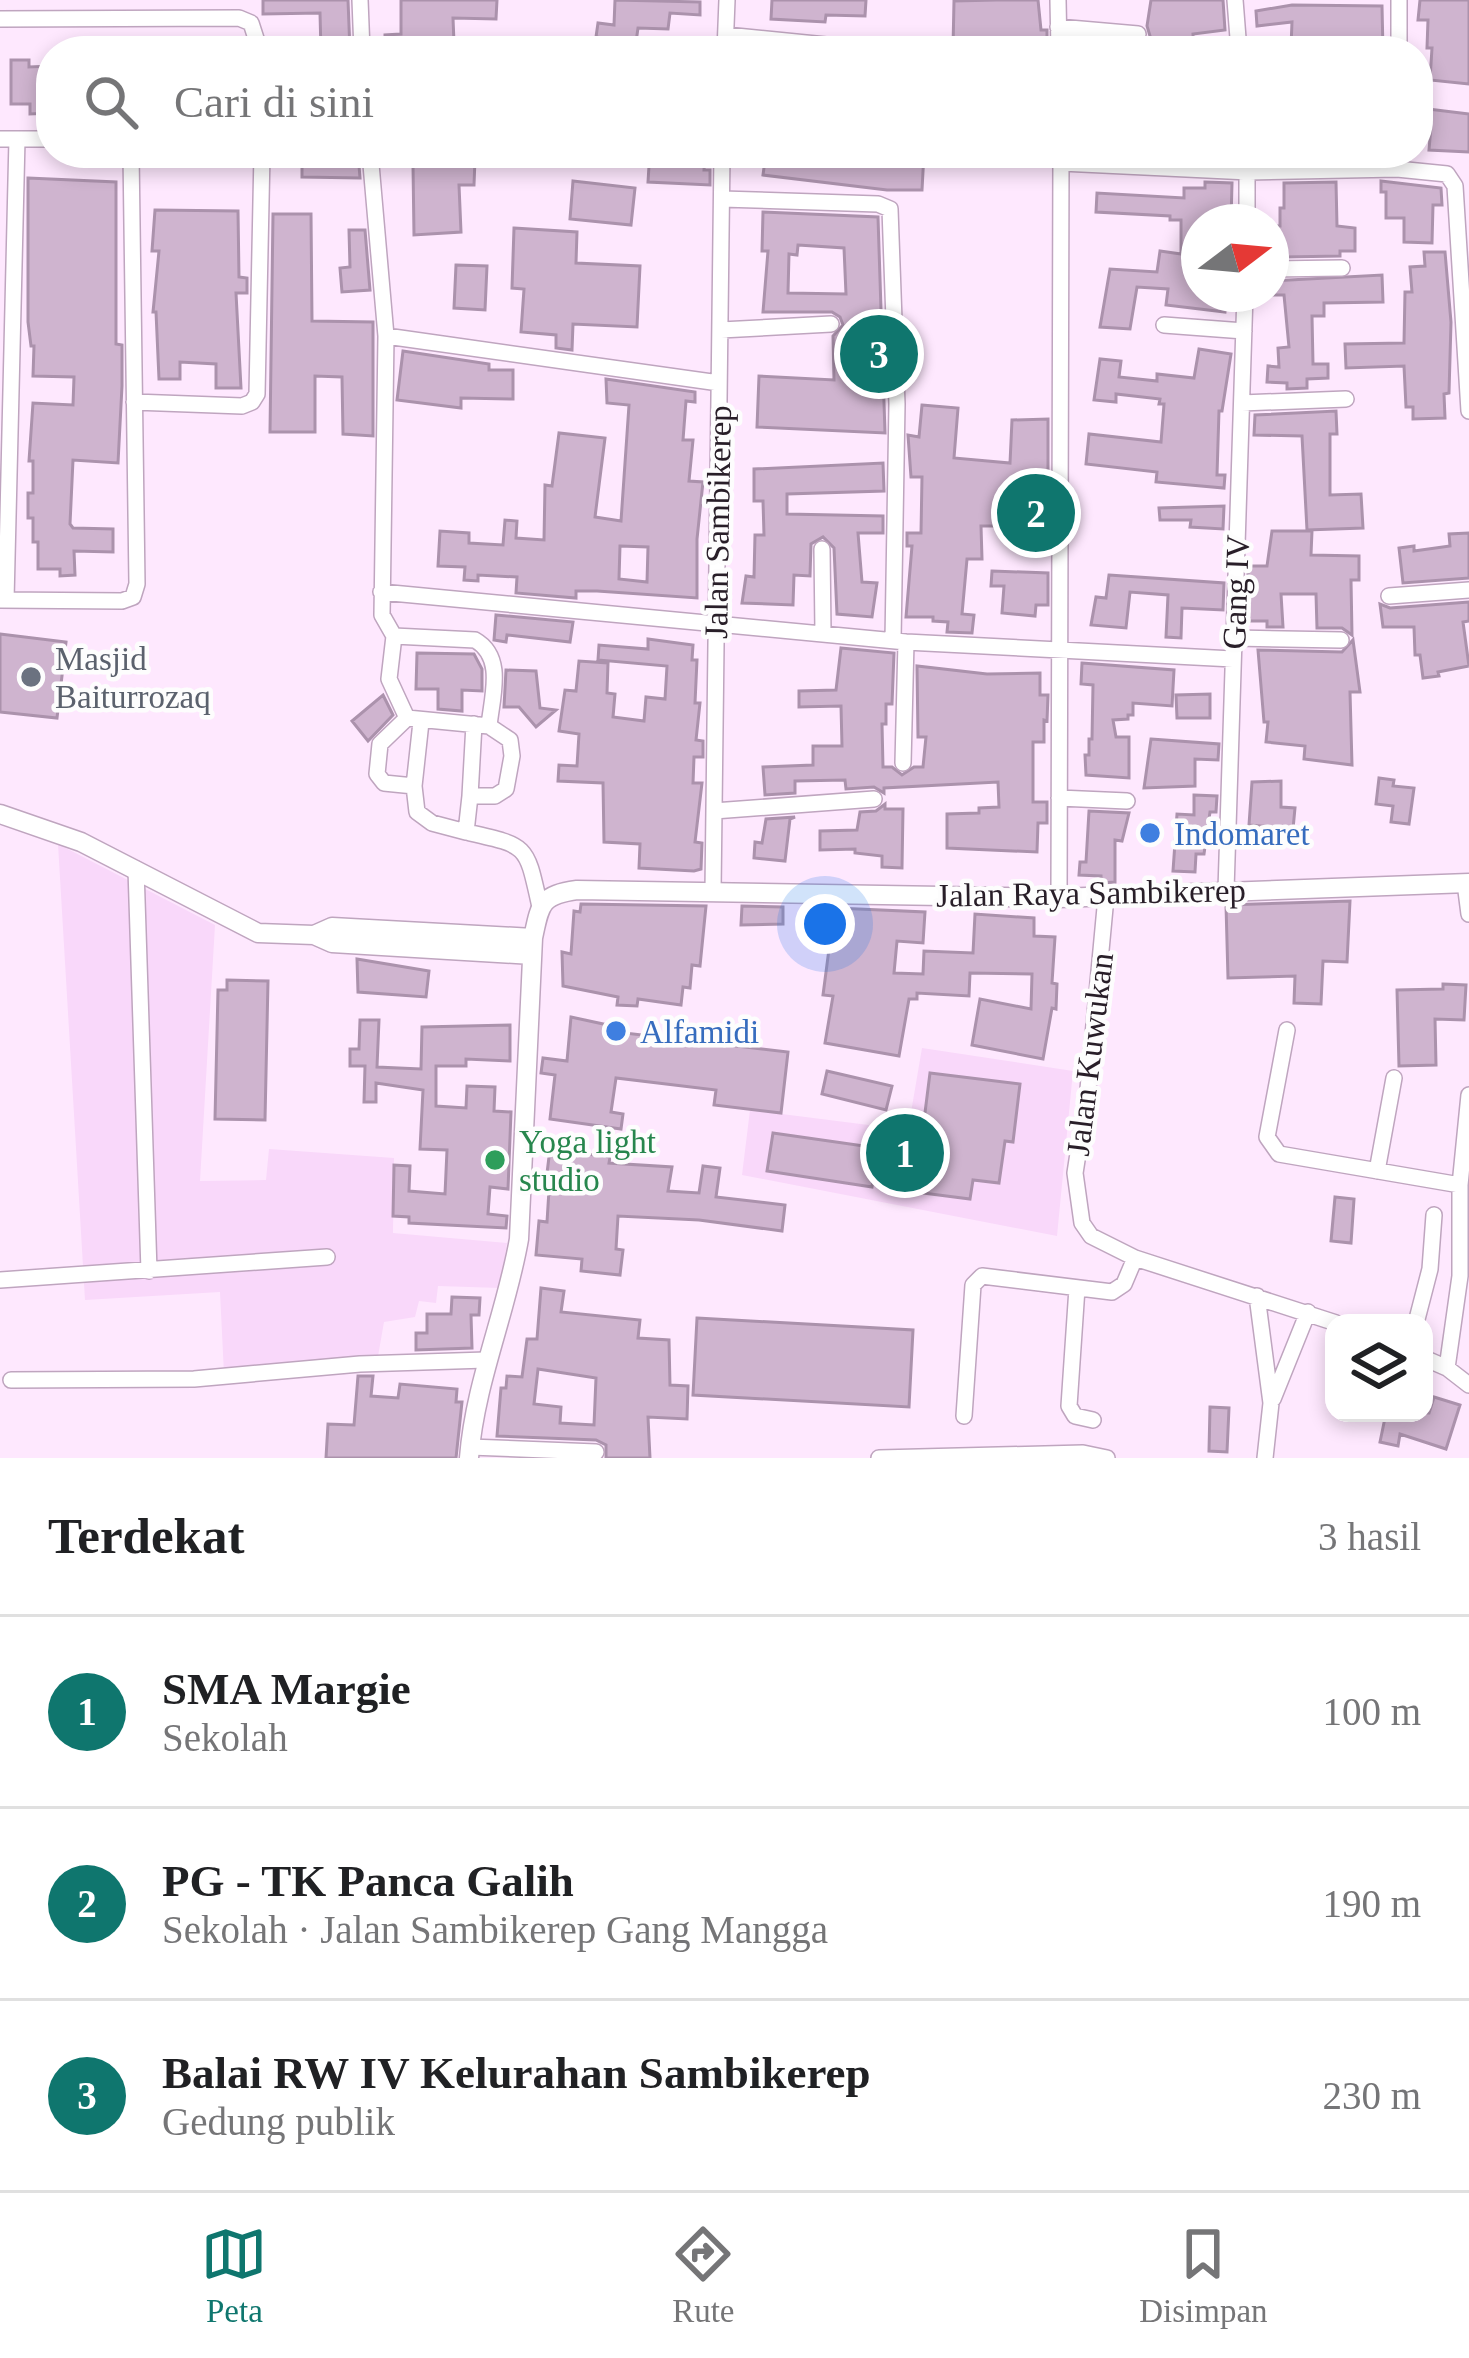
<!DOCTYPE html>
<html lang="id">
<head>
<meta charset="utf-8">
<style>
	:root { --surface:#fff; --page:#f6f6f6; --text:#202124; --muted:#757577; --line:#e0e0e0; --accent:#0f766e }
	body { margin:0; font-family:Georgia,serif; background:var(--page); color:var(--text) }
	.controls { position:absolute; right:36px; bottom:36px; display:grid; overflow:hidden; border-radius:24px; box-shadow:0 6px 18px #0003 }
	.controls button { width:108px; height:108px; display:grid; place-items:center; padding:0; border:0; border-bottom:3px solid var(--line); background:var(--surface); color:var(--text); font:60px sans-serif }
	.compass { position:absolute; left:1181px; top:204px; width:108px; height:108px; border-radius:50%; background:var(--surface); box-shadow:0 6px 18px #0003; rotate:74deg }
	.you { position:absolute; left:825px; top:924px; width:42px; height:42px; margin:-30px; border:9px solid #fff; border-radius:50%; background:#1a73e8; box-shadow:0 0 0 18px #1a73e833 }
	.badge { display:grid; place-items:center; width:78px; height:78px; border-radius:50%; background:var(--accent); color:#fff; font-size:39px; font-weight:700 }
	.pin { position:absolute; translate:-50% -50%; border:6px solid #fff; box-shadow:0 3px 12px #0006 }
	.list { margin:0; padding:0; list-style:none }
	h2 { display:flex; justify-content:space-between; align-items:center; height:156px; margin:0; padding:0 48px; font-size:51px }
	h2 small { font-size:39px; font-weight:400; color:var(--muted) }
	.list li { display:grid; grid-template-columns:78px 1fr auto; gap:36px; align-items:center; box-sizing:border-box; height:192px; padding:0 48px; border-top:3px solid var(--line) }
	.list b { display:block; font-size:45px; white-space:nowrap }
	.list p { margin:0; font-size:39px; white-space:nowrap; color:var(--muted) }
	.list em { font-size:39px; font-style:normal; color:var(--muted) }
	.icon { flex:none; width:66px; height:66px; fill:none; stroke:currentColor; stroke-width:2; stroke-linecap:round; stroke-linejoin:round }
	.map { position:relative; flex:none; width:1469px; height:1458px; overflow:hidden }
	.search { position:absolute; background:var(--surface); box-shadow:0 6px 18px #0003; left:36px; right:36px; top:36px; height:132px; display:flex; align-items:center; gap:30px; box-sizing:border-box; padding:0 42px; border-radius:48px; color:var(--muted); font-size:45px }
	.sheet { height:732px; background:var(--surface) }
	nav { display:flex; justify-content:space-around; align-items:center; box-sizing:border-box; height:168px; border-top:3px solid var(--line); background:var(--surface); font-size:33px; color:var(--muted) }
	nav a { display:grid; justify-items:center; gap:6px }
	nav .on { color:var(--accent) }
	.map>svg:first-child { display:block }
	.built { fill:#f9d8fa }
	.building { fill:#cfb4cf; stroke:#ab92ac; stroke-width:3; fill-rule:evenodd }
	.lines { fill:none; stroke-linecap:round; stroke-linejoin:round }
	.minor-casing { stroke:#bfa5bf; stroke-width:18 }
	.tertiary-casing { stroke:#bfa5bf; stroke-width:21 }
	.minor { stroke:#fff; stroke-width:15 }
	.tertiary { stroke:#fff; stroke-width:18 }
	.worship-dot { fill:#6b7280; stroke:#fdfdfd; stroke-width:4.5 }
	.shop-dot { fill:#3f7fe0; stroke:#fdfdfd; stroke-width:4.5 }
	.leisure-dot { fill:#2e9e5b; stroke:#fdfdfd; stroke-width:4.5 }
	.labels { text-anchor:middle; stroke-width:9; stroke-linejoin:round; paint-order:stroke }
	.street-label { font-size:33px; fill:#281e28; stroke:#fdfdfd }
	.worship-label { font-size:33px; fill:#5b616d; stroke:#fdfdfd; text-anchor:start }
	.shop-label { font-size:33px; fill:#366cbe; stroke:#fdfdfd; text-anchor:start }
	.leisure-label { font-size:33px; fill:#27864d; stroke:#fdfdfd; text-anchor:start }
</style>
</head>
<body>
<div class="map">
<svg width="1469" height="1458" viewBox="0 0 1469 1458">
	<rect width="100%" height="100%" fill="#fee8fe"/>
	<!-- built -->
	<path class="built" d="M58 844 215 925 200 1181 266 1180 269 1149 394 1158 393 1233 507 1243 500 1288 438 1286 436 1303 419 1301 415 1317 384 1322 377 1362 224 1374 220 1292 85 1300Z
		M922 1048 1073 1071 1057 1236 742 1175 750 1110 908 1130Z"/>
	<!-- building -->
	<path class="building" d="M263 0H348L350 51H321L320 13 263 14Z
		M401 0H497L496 19 453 18 454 43 410 44V49L385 50V35L401 34Z
		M615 0 700 2V15L670 13 668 29 638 28 636 42 596 37 598 23 614 25Z
		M772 0H866L865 16 826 15 825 22 771 19Z
		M996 0H1038L1041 30H1047V51L953 48 954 1Z
		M1151 0H1223L1225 30 1193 34 1194 51H1143L1150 36 1147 26Z
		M1420 0H1469V84L1430 80 1432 48H1427L1428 20H1418Z
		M1292 5 1382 6 1383 51 1291 47 1292 22 1257 26 1256 11Z
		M11 60H29V67L51 66V113L30 114V104H11Z
		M1420 108 1469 114V152L1429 150 1431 126 1418 125Z
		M302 153H358L360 178 302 177Z
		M656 153H705L704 170H710V185L648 182 649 166H656Z
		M766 153H924L922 190H887L763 175Z
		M457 159H475L474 185H459L461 232 414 235 413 165H457Z
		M28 178 116 182V344L122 345V386L118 463 73 460 70 524 73 528 113 529V552L74 551 75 575 60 576V569H38V542H33V518H28V493H33V461H29L33 403 73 405 74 377 33 376 34 346H31L28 322Z
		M573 181 635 188 631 225 570 219Z
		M1381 181 1441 188 1442 205H1433L1432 243 1404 242V218H1386V192H1381Z
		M1205 182 1232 183 1231 222H1199V294H1227L1225 312 1166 305 1168 289 1137 287 1130 329 1100 327 1110 269 1157 272 1160 251 1181 254V220H1170V216L1096 212 1097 193 1184 198V188H1205Z
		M1336 182 1337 226 1355 228V251H1340V256L1284 257 1283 250H1271V226H1280V208H1284V183Z
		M155 210 238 211 239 277 247 278V293H236L241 388H216V364L180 362V379H159L156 312H153L159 251H152Z
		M763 212 878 217 885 433 757 427 759 376 834 380 833 336 843 325 840 317 832 312H763L768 251H762ZM798 245 844 248 846 294 788 293 789 254 797 255Z
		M273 214H311L312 321 373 322V436L343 434 342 377 315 376V432H270Z
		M514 228 577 232 576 263 640 266 637 327 573 324 572 350 556 348V335L521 332 524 289 512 288Z
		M349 230H365L370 290 342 292 340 268 350 267Z
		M1424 252H1445L1451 322 1449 393 1444 394 1445 418 1413 419V407H1406L1404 366 1346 368 1345 344 1404 343 1405 292H1412L1410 267 1425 266Z
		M456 265 487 266 485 310 454 308Z
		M1382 275 1383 302 1324 303V316H1312L1313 364H1328V378L1307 379V388L1287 389V383L1267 382 1268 366 1279 367 1278 348 1289 347 1284 295H1271V281Z
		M1199 349 1231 354 1222 411H1219L1217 475H1225L1224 488 1156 482 1157 472 1086 464 1089 434 1161 442 1164 404H1159L1160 399 1116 394V402L1094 400 1100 359 1121 361 1119 377 1157 381V374L1194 378Z
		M403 351 489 364V370H513V399L461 398V408L397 400Z
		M606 379 695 392V402L686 401 683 440H693L689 481 703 482 697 539V598L597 591H576V598L516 593 517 577 478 575V581L464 580 465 567 438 566 440 531 469 533V543L503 545 505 520 517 521 516 538 544 540 545 485 552 486 559 433 605 438 595 517 621 521 629 405 607 403ZM620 546 648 547 647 582 619 579Z
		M922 405 958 408 954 458 1010 463 1012 420 1048 419V532H1019V526H981L982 559H967L962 614 974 615 972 633 947 632 948 622 933 621V617H906L912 546H907V533H921L922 477H911L908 435 919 437Z
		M1336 411 1337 434H1330V495L1361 494 1363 528 1307 530 1302 436 1254 435 1255 415Z
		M883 463 884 491 787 494V514L883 516V533H858L862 582 877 583 872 617 837 614 834 548 823 537 811 544 810 576 794 575 793 605 742 603 746 576 754 577 755 535H764L763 501H754V469Z
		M1224 506 1223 529 1190 527 1191 520H1160L1159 508Z
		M1272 531H1312L1311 555 1359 556V580H1351L1352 635 1342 628H1317L1316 594H1281L1283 627H1267V621H1248V566H1267Z
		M1469 533V578L1403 583 1399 548 1414 546V551L1450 546 1449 534Z
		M992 571 1048 573V605H1036L1035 616 1002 613 1004 586H991Z
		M1109 575 1224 583 1223 610 1182 608 1181 638 1166 637 1168 595 1130 592 1126 628 1091 625 1096 597 1106 598Z
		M1469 602V621L1463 622 1469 666 1438 672 1439 676 1423 678 1420 655H1415L1414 627H1383L1380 604 1390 608Z
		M496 615 573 622 570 642 507 635 506 642 494 640Z
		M0 634 66 642 57 718 0 712Z
		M648 639 693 645 692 660H697L695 703H700L696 740 703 741V757H694L693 783H702L695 842 702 843 701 869 694 871 639 868 640 844 604 842 603 783 558 781 559 765 577 766 579 734 559 731 565 690 576 691 579 661 608 663 607 693 615 694 613 717 644 721 646 697 665 699 667 666 598 660 599 645 648 649Z
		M1353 640 1360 692H1350L1352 765 1304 759 1305 746 1266 742 1268 722H1264L1258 650 1342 652Z
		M841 648 894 653 892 704H886V724H882L883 767H892L902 775 914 767H923L926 737H918L917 666 987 674 1040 673V695H1048L1047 721 1044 720V742H1033V802H1047V823H1038L1037 852 947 848V814L979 813V808L999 807 998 782 884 788V793L874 787 846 789 845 780 795 781V793L765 795 763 767 813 765V746H842L841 706 799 707V691L836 690Z
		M417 653 474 654 482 669V691L462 690V711L438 709V689H416Z
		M1082 663 1174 670 1172 706 1133 703V715H1128V719L1113 720 1116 737H1129V778L1086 775 1085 755H1089V739H1092L1093 685 1081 684Z
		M506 670 536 671 540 708 556 710 536 727 519 707H504Z
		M1210 694V718H1177L1176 695Z
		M383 695 393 715 368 741 352 721Z
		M1151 739 1219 744 1218 760 1195 759V786L1144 788Z
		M1379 778 1394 780 1393 786 1414 788 1409 824 1391 822 1393 806 1376 804Z
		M1281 781V807L1295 808 1293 829 1249 825 1252 782Z
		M1194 795 1217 796 1216 812H1210L1204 854H1196L1195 872 1173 871 1177 814 1194 815Z
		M885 804V809H903L902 868 882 867V856L855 853V849L820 850V831L857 830 860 812 876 811Z
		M1089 811 1129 813 1122 841 1115 840V882L1101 883V876L1079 875 1080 862H1086Z
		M795 817 790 819 785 861 754 858 755 842 762 843 766 819Z
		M1350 901 1347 962 1323 961 1321 1004 1294 1003 1295 976 1228 978 1226 905Z
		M581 904 706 906 700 966 692 965 690 988 683 987 681 1005 638 999 637 1006 617 1005 618 997 563 986 562 952 571 954 574 911 580 912Z
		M742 906 783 907V924L741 925Z
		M836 908 925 912 923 943 897 941 894 973 923 974 924 951 973 953 975 914 1034 918V936L1055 937 1052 983 1057 984 1056 1009 1052 1008 1043 1059 972 1045 980 999 1031 1009 1032 974 970 973 969 996 917 993V999H909L899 1056 825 1043 833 996 823 995 831 934 800 933 801 918 835 920Z
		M357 959 429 971 426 997 358 992Z
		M227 980 268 981 265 1120 215 1119 218 990H227Z
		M1443 984 1466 985 1464 1020 1435 1019 1436 1065 1399 1066 1397 990 1443 989Z
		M571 1017 617 1027 616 1032 788 1052 781 1113 714 1105 716 1090 616 1078 611 1112 623 1114 621 1129 550 1119 555 1075 541 1073 543 1058 567 1061Z
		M360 1020H379L377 1067 421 1069 422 1027 510 1025V1061L466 1059V1066H436V1106L466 1108 467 1086 495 1087 494 1111 511 1112 508 1189 490 1187 488 1214 507 1216 506 1228 409 1223V1217L393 1216 394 1165 410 1166 409 1191 445 1194 447 1150 420 1149 423 1090 376 1083V1102H364L365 1066H350V1049H359Z
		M827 1071 892 1086 886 1110 822 1094Z
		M930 1073 1020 1084 1013 1142 1005 1141 999 1183 973 1180 970 1199 915 1192Z
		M773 1133 878 1148 872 1187 767 1171Z
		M550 1149 610 1157 609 1163 672 1167 668 1191 699 1193 703 1166 720 1168 716 1197 785 1205 782 1231 699 1220 618 1216 616 1249 623 1250 620 1275 581 1271 582 1259 536 1255 539 1221 547 1222 549 1190 545 1189Z
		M1335 1197 1354 1199 1351 1243 1331 1241Z
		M541 1288 564 1291 561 1312 640 1320 638 1338 669 1340 670 1385 688 1386 687 1419 648 1417 650 1458H606V1445L596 1440 497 1436 501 1388H506L507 1376 522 1377 527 1339H537ZM538 1369 596 1378 594 1425 560 1423 561 1407 534 1404Z
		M452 1297 480 1298 479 1315H471L472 1348 416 1350V1333H427V1314H451Z
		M697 1318 913 1330 909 1407 693 1395Z
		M358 1376H373L371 1396 398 1398 400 1384 457 1389 456 1402H462L456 1458H326L328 1424 354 1425Z
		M1434 1397 1460 1405 1446 1449 1400 1434 1398 1446 1380 1442 1386 1413H1429Z
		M1210 1407 1229 1408 1227 1452 1209 1451Z"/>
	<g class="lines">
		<!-- minor casing -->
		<g class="minor-casing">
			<path id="minor" d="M360 0 362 51
				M1058 0 1059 51
				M1235 0 1239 51
				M0 19 239 18 251 23 260 51
				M1058 27 1138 34
				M726 35 846 47
				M725 51 727 0
				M1399 51V0
				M0 139H51
				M370 153 386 336 382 615 394 636 475 640C505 657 492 696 489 726
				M1061 163 1249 172 1397 169 1447 174 1455 186 1469 411
				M722 199 878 204 890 209 897 404 893 640
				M1247 222V153
				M1271 269 1342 268
				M1164 325 1244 331
				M721 330 831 324
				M386 336 719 383
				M134 402 242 406 252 402 257 394 262 153
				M1242 403 1346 399
				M822 549 823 633
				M381 592 906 642 1233 659
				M1389 596 1469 590
				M0 600 122 601 133 597 137 584 131 153
				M6 600 17 139
				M394 636 389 679 407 718 489 726 510 740 512 756 506 789 495 796H470L466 832C529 846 526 844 540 907
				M1234 638 1341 640
				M407 718 380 744 377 774 384 783 414 786
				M421 722 414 786 417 812 432 823 466 832
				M903 763 906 642
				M470 796 474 724
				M1059 798 1127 801
				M714 811 874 799
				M136 869 149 1271
				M1465 883 1469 914
				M1226 890 1245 294
				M713 891 722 153
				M1106 897 1088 1089 1075 1173 1082 1223 1091 1236 1135 1258 1336 1323
				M1059 898 1061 153
				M1287 1030 1267 1137 1279 1154 1460 1185
				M1377 1171 1394 1078
				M0 1280 327 1257
				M1077 1288 1069 1406 1075 1416 1093 1420
				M1257 1296 1271 1403 1265 1458
				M1416 1323 1430 1269 1434 1215
				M1424 1358 1447 1368 1469 1385
				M1447 1368 1460 1276V1185L1469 1095
				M11 1380 194 1379 360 1364 486 1360
				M1273 1399 1308 1312
				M964 1416 973 1285 982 1276 1112 1292 1124 1284 1135 1258
				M470 1447 596 1452
				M879 1458 1083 1453 1107 1458"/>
		</g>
		<!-- tertiary casing -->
		<g class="tertiary-casing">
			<path id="tertiary" d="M0 814 81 842 258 933 314 935 332 943 532 955
				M314 935 332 927 533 938
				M469 1458C475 1382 506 1314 519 1239L533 938C540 905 540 895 577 890L1059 898 1469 883"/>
		</g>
		<!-- minor -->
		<use href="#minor" class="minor"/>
		<!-- tertiary -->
		<use href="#tertiary" class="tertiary"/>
	</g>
	<!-- markers -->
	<circle class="worship-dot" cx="31" cy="677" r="12"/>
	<g class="shop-dot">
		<circle cx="1150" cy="833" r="12"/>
		<circle cx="616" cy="1031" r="12"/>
	</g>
	<circle class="leisure-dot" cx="495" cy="1160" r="12"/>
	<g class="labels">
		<!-- street labels -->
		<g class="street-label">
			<text transform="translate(717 522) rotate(-89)" y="12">Jalan Sambikerep</text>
			<text transform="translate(1235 592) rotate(-88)" y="12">Gang IV</text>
			<text transform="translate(1091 892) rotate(-1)" y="12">Jalan Raya Sambikerep</text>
			<text transform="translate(1089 1054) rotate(-83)" y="12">Jalan Kuwukan</text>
		</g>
		<!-- worship labels -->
		<g class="worship-label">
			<text x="55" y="670">Masjid<tspan x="55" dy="38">Baiturrozaq</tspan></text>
		</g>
		<!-- shop labels -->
		<g class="shop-label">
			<text x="1174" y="845">Indomaret</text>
			<text x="640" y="1043">Alfamidi</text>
		</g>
		<!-- leisure labels -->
		<g class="leisure-label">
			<text x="519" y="1153">Yoga light<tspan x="519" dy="38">studio</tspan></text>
		</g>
	</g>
</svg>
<div class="controls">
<button><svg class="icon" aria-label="layers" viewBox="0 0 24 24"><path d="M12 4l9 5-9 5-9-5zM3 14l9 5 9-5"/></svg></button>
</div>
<svg class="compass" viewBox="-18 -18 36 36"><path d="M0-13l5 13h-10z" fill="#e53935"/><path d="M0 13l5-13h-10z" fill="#757577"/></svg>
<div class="you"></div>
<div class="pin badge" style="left:905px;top:1153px">1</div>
<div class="pin badge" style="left:1036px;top:513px">2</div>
<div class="pin badge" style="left:879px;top:354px">3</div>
<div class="search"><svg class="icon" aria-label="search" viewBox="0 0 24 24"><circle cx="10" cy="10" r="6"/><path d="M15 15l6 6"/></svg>Cari di sini</div>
</div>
<section class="sheet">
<h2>Terdekat<small>3 hasil</small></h2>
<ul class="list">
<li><span class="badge">1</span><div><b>SMA Margie</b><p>Sekolah</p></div><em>100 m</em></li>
<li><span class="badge">2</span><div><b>PG - TK Panca Galih</b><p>Sekolah · Jalan Sambikerep Gang Mangga</p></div><em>190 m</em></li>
<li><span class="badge">3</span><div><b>Balai RW IV Kelurahan Sambikerep</b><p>Gedung publik</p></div><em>230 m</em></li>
</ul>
</section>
<nav>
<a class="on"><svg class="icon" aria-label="map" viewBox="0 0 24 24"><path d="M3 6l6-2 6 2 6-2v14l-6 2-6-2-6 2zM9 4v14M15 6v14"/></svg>Peta</a>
<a><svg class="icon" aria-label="directions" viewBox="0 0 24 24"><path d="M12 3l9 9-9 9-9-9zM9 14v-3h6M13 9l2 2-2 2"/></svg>Rute</a>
<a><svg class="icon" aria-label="saved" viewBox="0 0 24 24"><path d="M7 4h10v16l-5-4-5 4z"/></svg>Disimpan</a>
</nav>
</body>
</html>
